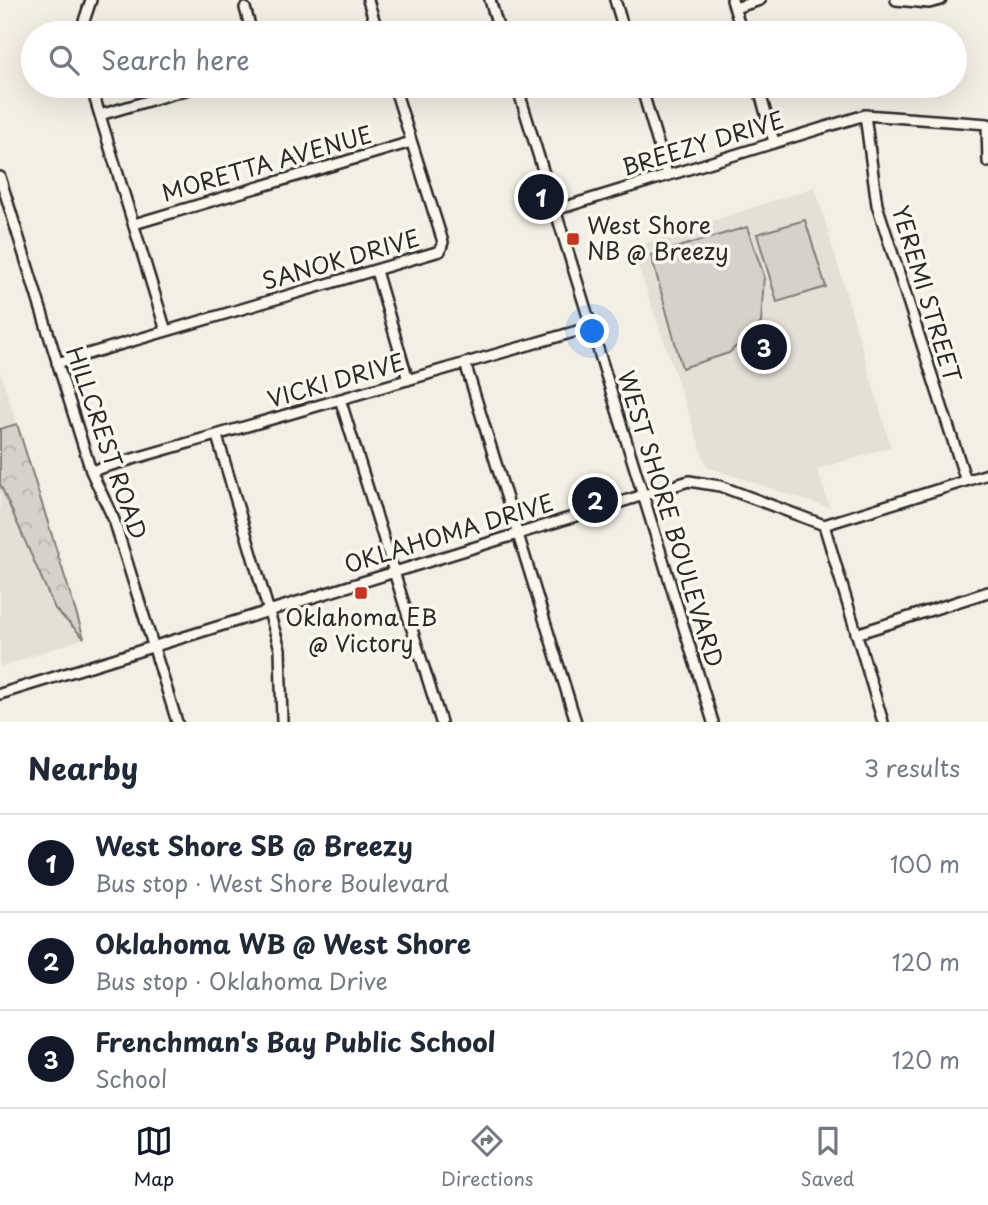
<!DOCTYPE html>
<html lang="en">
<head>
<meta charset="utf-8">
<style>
	:root { --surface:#fff; --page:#f2f2f3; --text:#1f2937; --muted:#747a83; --line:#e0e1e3; --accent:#111827 }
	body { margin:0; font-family:"Playpen Sans",sans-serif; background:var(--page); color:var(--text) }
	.you { position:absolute; left:593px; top:332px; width:24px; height:24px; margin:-18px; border:5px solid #fff; border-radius:50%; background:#1a73e8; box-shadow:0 0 0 10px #1a73e833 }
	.badge { display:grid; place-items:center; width:46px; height:46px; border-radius:50%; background:var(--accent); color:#fff; font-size:23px; font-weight:700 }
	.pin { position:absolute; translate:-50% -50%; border:4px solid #fff; box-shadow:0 2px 7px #0006 }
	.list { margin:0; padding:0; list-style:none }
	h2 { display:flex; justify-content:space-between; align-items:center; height:91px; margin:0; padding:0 28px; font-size:30px }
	h2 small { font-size:23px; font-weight:400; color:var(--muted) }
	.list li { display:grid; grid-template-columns:46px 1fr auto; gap:21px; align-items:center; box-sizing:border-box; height:98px; padding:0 28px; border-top:2px solid var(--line) }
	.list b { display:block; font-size:26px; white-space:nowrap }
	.list p { margin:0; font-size:23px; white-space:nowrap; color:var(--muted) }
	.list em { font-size:23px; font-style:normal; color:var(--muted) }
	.icon { flex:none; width:38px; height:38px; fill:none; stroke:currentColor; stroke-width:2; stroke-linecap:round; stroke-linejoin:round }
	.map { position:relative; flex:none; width:988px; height:722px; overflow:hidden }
	.search { position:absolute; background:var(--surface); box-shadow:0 7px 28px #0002; left:21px; right:21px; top:21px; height:77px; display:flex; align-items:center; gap:18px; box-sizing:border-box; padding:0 24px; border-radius:38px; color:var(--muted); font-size:26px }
	.sheet { height:385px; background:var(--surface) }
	nav { display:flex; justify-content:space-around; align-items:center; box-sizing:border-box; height:98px; border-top:2px solid var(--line); background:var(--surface); font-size:19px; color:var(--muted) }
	nav a { display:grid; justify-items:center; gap:4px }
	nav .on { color:var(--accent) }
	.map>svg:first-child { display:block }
	.built { fill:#e4e0d6 }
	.forest { fill:url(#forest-crowns); stroke:#807e7a; stroke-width:2 }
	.pitch { fill:#d5d2c9; stroke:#807e7a; stroke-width:2 }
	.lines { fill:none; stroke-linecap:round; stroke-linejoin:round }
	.minor-casing { stroke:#2b2b2b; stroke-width:14 }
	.minor { stroke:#fbf7ec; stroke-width:9 }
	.poi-dot { fill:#c8321e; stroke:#fbf7ec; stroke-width:2.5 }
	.labels { text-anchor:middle; stroke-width:7; stroke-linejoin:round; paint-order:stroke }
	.street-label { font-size:23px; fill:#2b2b2b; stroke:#fbf7ec }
	.poi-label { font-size:23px; fill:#2b2b2b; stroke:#fbf7ec; text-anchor:start }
</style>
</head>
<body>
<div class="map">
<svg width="988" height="722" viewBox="0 0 988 722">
	<defs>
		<pattern id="forest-crowns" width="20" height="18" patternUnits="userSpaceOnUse" patternTransform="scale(1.75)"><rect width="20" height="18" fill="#d5d2c9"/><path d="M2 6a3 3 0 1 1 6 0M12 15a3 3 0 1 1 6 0" fill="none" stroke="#b7b4ad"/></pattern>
	</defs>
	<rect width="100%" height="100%" fill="#f3efe4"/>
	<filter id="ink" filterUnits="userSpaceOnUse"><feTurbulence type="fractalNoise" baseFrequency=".0143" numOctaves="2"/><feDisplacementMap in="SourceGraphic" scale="14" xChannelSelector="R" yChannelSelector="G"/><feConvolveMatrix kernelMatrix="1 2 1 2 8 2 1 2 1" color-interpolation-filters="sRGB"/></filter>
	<g filter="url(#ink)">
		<!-- built -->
		<path class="built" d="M815 187 891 447 817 469 830 508 707 467 632 248Z
			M0 371 17 424 0 429Z
			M0 484 55 609 84 638 0 667Z"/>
		<!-- forest -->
		<path class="forest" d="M17 424 84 638 55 609 0 484V429Z"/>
		<!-- pitch -->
		<path class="pitch" d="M805 220 826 287 777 302 757 234Z
			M747 227 764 276 761 323 729 353 682 368 651 255Z"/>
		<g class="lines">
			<!-- minor casing -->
			<g class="minor-casing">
				<path id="minor" d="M368 0 378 33
					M490 0 500 33
					M615 0 625 33
					M732 0 742 33
					M896 0 929 3 941 0
					M245 8 252 33
					M735 8 760 0
					M80 33 91 0
					M91 86 166 331
					M517 86 713 722
					M641 86 667 174
					M758 86 774 142
					M100 115 199 86
					M865 115 877 205 966 481
					M987 124 988 162
					M0 177 91 471 114 520 177 722
					M555 210 865 115 988 124
					M134 224 411 142
					M376 271 408 380
					M57 363 440 251 443 242 394 86
					M465 363 576 722
					M340 399 441 722
					M217 436 280 649 282 722
					M91 471 591 327
					M824 525 883 722
					M856 634 988 592
					M0 694 689 481 720 486 824 525 988 474"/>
			</g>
			<!-- minor -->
			<use href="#minor" class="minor"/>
		</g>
	</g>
	<!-- markers -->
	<g class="poi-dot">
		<rect x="566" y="232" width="14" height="14" rx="3.5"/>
		<rect x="354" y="586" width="14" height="14" rx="3.5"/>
	</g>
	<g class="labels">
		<!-- street labels -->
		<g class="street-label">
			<text transform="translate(703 144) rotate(-17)" y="8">BREEZY DRIVE</text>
			<text transform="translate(267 164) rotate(-16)" y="8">MORETTA AVENUE</text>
			<text transform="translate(341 260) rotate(-16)" y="8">SANOK DRIVE</text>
			<text transform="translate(926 294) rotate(73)" y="8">YEREMI STREET</text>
			<text transform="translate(336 381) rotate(-16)" y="8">VICKI DRIVE</text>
			<text transform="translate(106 443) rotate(71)" y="8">HILLCREST ROAD</text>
			<text transform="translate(670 519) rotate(73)" y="8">WEST SHORE BOULEVARD</text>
			<text transform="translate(449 534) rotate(-17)" y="8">OKLAHOMA DRIVE</text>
		</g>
		<!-- poi labels -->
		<g class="poi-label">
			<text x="587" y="234">West Shore<tspan x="587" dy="26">NB @ Breezy</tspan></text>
			<text x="361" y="626" text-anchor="middle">Oklahoma EB<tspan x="361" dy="26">@ Victory</tspan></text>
		</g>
	</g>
</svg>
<div class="you"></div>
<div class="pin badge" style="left:541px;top:197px">1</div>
<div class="pin badge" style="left:595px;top:500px">2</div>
<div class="pin badge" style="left:764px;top:347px">3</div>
<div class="search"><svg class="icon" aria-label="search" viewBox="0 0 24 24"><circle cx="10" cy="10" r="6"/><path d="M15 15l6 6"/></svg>Search here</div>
</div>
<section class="sheet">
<h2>Nearby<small>3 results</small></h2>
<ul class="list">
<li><span class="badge">1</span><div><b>West Shore SB @ Breezy</b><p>Bus stop · West Shore Boulevard</p></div><em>100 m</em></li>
<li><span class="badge">2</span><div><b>Oklahoma WB @ West Shore</b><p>Bus stop · Oklahoma Drive</p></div><em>120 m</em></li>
<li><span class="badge">3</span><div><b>Frenchman's Bay Public School</b><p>School</p></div><em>120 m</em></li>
</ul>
</section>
<nav>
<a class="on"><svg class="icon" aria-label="map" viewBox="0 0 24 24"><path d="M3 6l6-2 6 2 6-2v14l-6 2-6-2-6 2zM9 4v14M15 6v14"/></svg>Map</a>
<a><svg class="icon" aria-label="directions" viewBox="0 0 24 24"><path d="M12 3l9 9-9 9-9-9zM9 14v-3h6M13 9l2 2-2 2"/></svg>Directions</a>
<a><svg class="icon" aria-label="saved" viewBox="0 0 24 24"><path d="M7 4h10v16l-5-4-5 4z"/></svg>Saved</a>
</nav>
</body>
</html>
